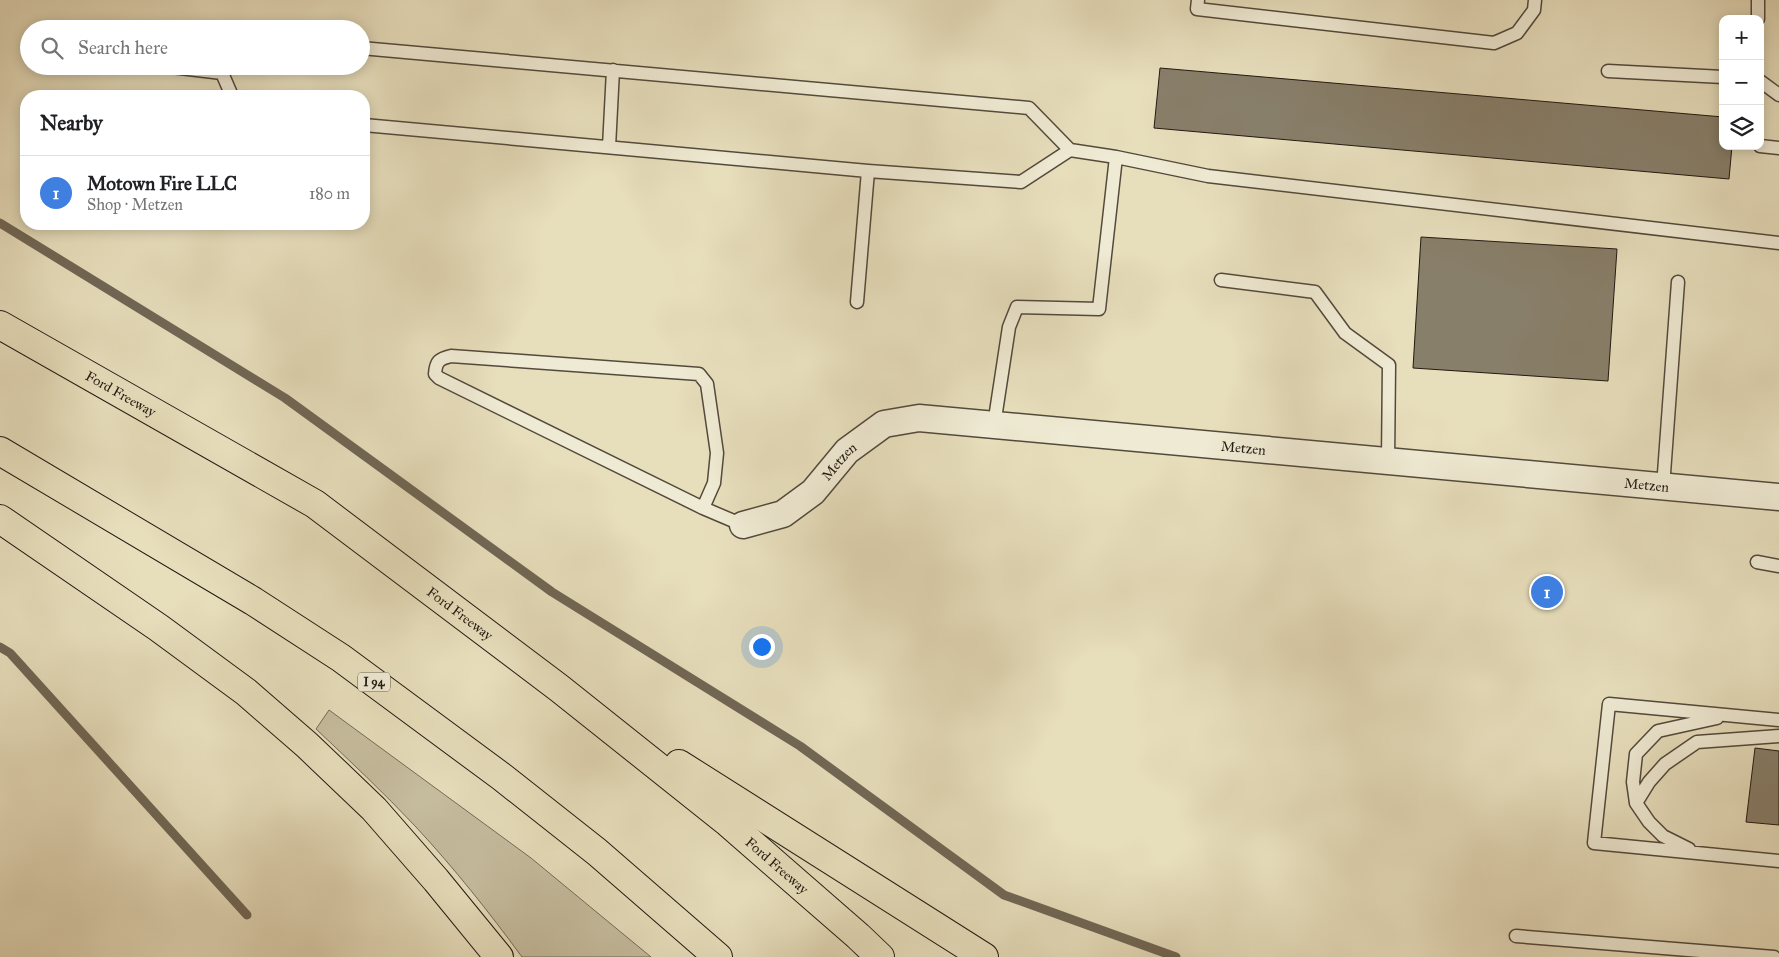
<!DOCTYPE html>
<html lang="en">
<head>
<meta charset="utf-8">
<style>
	:root { --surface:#fff; --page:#f2f2f2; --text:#202124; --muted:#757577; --line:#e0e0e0; --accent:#b45309 }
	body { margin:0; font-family:"IM FELL Great Primer",serif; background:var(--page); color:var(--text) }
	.controls { position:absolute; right:15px; top:15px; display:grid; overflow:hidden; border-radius:10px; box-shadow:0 2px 12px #0003 }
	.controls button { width:45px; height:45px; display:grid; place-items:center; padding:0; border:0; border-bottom:1px solid var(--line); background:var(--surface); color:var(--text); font:25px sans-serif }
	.you { position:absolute; left:761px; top:646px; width:18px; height:18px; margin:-12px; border:4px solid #fff; border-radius:50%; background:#1a73e8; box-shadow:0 0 0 8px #1a73e833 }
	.badge { display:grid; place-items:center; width:32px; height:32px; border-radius:50%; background:var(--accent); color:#fff; font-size:16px; font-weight:700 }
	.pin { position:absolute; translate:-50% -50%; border:2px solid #fff; box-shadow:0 1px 5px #0006 }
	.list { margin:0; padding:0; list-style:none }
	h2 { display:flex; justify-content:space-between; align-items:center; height:65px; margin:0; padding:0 20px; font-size:21px }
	h2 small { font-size:16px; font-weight:400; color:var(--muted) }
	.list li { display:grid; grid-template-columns:32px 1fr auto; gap:15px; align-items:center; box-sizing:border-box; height:75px; padding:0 20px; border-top:1px solid var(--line) }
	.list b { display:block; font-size:19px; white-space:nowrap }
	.list p { margin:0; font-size:16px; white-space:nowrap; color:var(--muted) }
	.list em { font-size:16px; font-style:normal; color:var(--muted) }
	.icon { flex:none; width:28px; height:28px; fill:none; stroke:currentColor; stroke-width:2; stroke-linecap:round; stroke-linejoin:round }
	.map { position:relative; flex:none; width:1779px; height:957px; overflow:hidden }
	.search { position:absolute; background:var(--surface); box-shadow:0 2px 12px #0003; left:20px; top:20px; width:350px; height:55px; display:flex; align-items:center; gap:12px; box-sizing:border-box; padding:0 18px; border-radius:28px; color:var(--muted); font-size:19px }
	.panel { position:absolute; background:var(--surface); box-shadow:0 2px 12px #0003; left:20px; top:90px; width:350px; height:140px; border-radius:20px }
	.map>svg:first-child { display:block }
	.green { fill:#c6bd9f; stroke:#746b58 }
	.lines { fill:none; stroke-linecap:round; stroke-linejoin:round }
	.stream { stroke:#706755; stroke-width:9 }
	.building { fill:#887f6a; stroke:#221911 }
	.lane-casing { stroke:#534a3c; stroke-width:15 }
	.street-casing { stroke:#534a3c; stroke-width:29 }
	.highway-casing { stroke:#221911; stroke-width:30 }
	.lane { stroke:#efead3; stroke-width:12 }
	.street { stroke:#efead3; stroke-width:26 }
	.highway { stroke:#e7debc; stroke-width:28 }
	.labels { text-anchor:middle; stroke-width:5; stroke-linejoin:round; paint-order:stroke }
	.shield { fill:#efead3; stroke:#60584b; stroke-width:1 }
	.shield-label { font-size:12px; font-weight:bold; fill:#221911 }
	.street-label { font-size:14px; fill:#221911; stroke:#efead3 }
</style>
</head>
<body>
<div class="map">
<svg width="1779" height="957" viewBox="0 0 1779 957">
	<rect width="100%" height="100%" fill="#e7debc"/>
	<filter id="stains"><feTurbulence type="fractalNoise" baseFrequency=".004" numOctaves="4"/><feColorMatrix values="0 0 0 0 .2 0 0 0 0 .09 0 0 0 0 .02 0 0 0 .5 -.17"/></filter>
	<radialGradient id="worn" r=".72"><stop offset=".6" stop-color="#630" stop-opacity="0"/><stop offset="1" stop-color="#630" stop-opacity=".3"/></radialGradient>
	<!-- green -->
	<path class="green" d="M329 710 531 858 651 957H522C489 912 454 868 416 827 384 793 350 761 316 729Z"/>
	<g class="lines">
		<!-- stream -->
		<path class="stream" d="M0 223 285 398 552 592 800 746 1004 895 1176 957
			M0 647 10 653 247 915"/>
	</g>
	<!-- building -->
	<path class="building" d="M1160 68 1723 117V146H1732L1729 179 1154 128Z
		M1421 237 1617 249 1608 381 1413 368Z
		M1755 748 1779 751V825L1746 822Z"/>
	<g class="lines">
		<!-- lane casing -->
		<g class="lane-casing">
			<path id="lane" d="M1198 0 1197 9 1494 43 1517 33 1534 10 1535 0
				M1758 19V0
				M361 48 1029 108 1070 150
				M163 66 222 73
				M226 67 222 73 232 96
				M1608 71 1723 77
				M1760 81 1779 95
				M364 125 868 171 1021 182 1070 150 1116 157
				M1760 146 1779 148
				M609 147 613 70
				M1221 280 1315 292 1345 333 1389 365 1388 461
				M857 302 868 171
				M994 425 1009 327 1017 307 1099 309 1116 157 1208 176 1779 243
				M1663 487 1678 282
				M703 508 714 483 717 453 707 384 699 374 451 356C439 359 436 361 435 374L439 378 703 508 743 525
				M1757 562 1779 566
				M1779 720 1609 704 1594 843 1779 861
				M1636 803 1633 782 1636 754 1658 731 1717 718
				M1689 849 1663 836 1649 822 1636 803 1649 782 1665 764 1697 742 1779 736
				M1516 936 1774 957"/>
		</g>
		<!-- street casing -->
		<g class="street-casing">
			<g id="street">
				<path id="s1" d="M743 525 783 514 813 492 847 451 884 424 919 418 1779 497"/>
			</g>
		</g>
		<!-- highway casing -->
		<g class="highway-casing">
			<g id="highway">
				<path id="s2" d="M0 325 315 504 559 688 726 821 858 936 880 957"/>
				<path d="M0 451 253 601 341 658 502 777 597 852 718 957"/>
				<path d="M0 519 159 628 246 692 307 745 374 809 436 880 499 957"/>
				<path d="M679 764 984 957"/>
			</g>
		</g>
		<!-- lane -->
		<use href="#lane" class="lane"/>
		<!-- street -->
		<use href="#street" class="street"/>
		<!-- highway -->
		<use href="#highway" class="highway"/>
	</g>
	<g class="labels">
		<!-- shield labels -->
		<rect class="shield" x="358" y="672.5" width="32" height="19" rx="4"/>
		<g class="shield-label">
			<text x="374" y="686">I 94</text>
		</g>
		<!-- street labels -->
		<g class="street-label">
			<text dy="5" stroke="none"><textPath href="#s2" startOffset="139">Ford Freeway</textPath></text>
			<text dy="5" stroke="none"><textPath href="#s1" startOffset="539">Metzen</textPath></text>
			<text dy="5" stroke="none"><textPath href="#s1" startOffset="119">Metzen</textPath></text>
			<text dy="5" stroke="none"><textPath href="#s1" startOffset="944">Metzen</textPath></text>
			<text dy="5" stroke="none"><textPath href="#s2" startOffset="544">Ford Freeway</textPath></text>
			<text dy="5" stroke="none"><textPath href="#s2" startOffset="949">Ford Freeway</textPath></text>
		</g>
	</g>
	<rect width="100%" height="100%" filter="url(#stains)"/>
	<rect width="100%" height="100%" fill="url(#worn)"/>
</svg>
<div class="controls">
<button>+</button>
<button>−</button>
<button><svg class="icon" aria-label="layers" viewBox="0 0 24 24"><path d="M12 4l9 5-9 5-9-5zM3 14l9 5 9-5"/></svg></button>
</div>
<div class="you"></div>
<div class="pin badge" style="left:1547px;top:592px;background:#3f7fe0">1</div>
<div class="search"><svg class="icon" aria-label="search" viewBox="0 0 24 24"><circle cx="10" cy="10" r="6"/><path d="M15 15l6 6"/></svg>Search here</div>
<section class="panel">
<h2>Nearby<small></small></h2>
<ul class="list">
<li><span class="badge" style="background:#3f7fe0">1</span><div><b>Motown Fire LLC</b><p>Shop · Metzen</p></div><em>180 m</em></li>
</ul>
</section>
</div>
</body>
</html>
